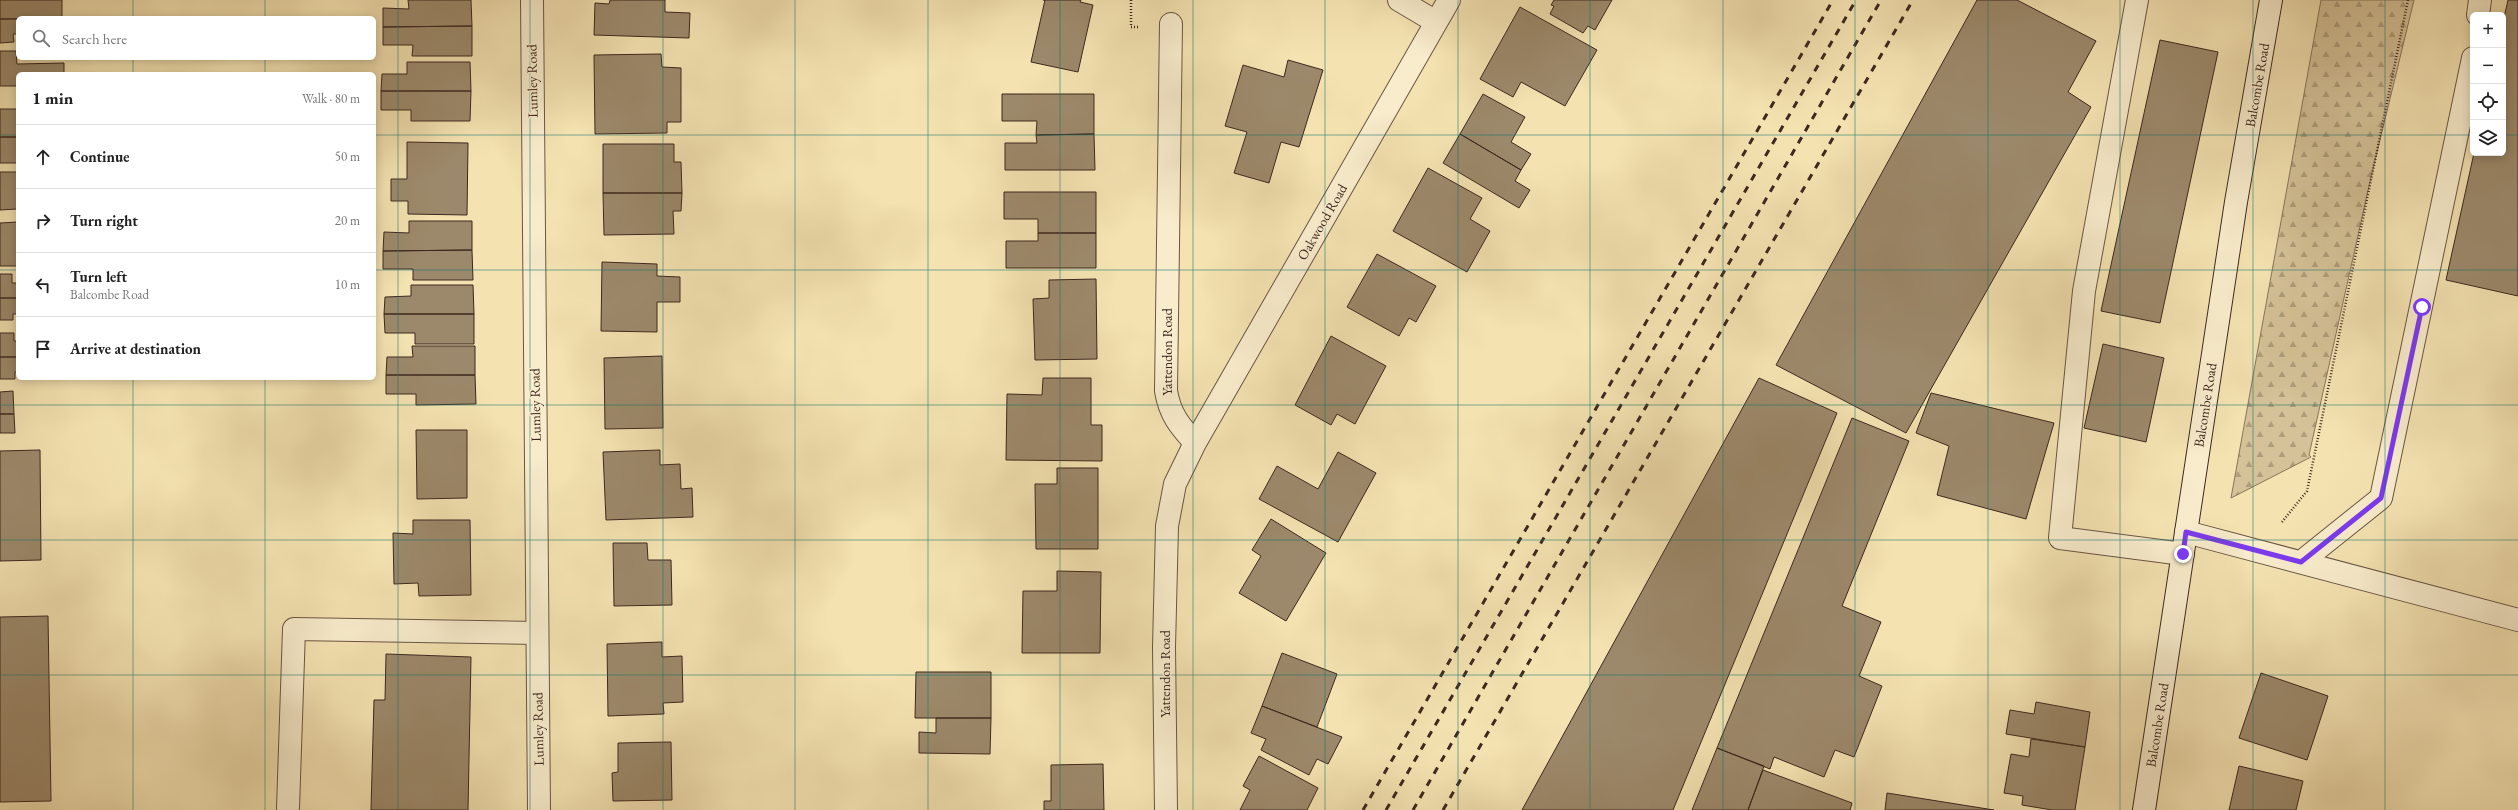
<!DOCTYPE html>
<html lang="en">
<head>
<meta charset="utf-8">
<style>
	:root { --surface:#fff; --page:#f6f6f6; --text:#222; --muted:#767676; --line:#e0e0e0 }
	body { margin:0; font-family:"EB Garamond",serif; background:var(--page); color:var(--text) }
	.controls { position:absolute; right:12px; top:12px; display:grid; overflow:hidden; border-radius:6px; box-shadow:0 2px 10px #0003 }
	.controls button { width:36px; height:36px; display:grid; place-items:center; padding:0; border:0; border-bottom:1px solid var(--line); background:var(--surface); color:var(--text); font:20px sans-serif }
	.stop { position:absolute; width:12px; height:12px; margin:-9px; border:3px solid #7c3aed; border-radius:50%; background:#fff }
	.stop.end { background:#7c3aed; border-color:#fff; box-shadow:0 1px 4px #0008 }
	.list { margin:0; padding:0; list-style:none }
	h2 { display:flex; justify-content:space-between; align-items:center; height:52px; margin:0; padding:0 16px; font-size:17px }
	h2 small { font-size:13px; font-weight:400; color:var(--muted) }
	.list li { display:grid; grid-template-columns:26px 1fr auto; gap:12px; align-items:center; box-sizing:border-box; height:64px; padding:0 16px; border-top:1px solid var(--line) }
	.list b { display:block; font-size:15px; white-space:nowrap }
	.list p { margin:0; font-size:13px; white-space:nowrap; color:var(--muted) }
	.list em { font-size:13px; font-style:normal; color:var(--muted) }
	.icon { flex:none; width:22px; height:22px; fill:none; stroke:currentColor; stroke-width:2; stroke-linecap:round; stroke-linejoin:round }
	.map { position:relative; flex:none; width:2518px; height:810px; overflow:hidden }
	.search { position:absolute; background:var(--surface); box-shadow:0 2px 10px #0003; left:16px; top:16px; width:360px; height:44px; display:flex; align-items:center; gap:10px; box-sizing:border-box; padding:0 14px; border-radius:6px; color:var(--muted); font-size:15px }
	.panel { position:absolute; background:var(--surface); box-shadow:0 2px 10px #0003; left:16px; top:72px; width:360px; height:308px; border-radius:6px }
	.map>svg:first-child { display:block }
	.forest { fill:url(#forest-firs); stroke:#88755c }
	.building { fill:#9c896b; stroke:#3c281f }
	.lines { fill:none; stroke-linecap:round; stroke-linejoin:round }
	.lane-casing { stroke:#6a5644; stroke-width:24 }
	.street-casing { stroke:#6a5644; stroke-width:24 }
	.secondary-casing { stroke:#3c281f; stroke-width:24 }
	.path { stroke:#3c281f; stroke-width:2.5; stroke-dasharray:1 2; stroke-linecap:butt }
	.lane { stroke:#f8eccc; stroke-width:22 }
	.street { stroke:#f8eccc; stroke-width:22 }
	.secondary { stroke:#f8eccc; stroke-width:22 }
	.rail { stroke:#3c281f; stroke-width:3; stroke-dasharray:7 7; stroke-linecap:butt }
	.route { stroke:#7c3aed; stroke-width:5 }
	.grid { fill:none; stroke:#0f766e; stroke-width:1; stroke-opacity:0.55 }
	.labels { text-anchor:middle; stroke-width:3; stroke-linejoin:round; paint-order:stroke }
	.street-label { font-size:14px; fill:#3c281f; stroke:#f8eccc }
</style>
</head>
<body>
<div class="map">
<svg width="2518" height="810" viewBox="0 0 2518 810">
	<defs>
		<pattern id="forest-firs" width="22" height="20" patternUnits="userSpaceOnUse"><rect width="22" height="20" fill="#d5c298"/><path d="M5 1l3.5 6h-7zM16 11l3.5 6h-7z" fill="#ae9e7b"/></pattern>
	</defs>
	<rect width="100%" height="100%" fill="#f4e2b1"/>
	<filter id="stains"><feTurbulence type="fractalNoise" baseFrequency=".005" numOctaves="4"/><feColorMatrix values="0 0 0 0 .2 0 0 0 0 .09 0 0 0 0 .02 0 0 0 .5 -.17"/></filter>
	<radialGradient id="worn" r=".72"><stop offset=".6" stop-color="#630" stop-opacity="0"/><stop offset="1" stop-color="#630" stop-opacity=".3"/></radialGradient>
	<!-- forest -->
	<path class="forest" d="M2321 0H2414L2371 177 2309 455 2311 457 2231 498Z"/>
	<!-- building -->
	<path class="building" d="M0 0H62V18L0 19Z
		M408 0H471L472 26 383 27V8L409 9Z
		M610 0H665V12L690 13 689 38 594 35 595 3 609 4Z
		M1043 0H1081L1080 2 1093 5 1078 72 1031 62 1045 0Z
		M1554 0H1612L1595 30 1588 26 1583 33 1550 14 1554 6 1551 5Z
		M1977 0H2017L2096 41 2068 92 2091 107 1906 433 1776 365Z
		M2508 0H2518V296L2446 280 2474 153H2503V22Z
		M1520 7 1597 50 1565 106 1521 82 1513 97 1480 79Z
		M0 19H18V34H13L14 42 0 43Z
		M472 26V56H412L413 45H383V27Z
		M2160 40 2218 52 2160 323 2101 311Z
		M0 51H16L17 64 64 63V74H18V86H0Z
		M661 54 662 67 681 68V122H667V133L595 134 594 55Z
		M1288 60 1323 70 1299 147 1281 142 1269 183 1234 173 1247 132 1225 126 1243 65 1284 77Z
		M407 62H470L471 91H381L382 74H407Z
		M381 91H471L470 121H411V110H381Z
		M1002 94H1094V134L1036 135 1037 121H1002Z
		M1483 94 1525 117 1511 142 1531 154 1521 170 1460 134Z
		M0 109H18V137H0Z
		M1094 134 1095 170H1005V143H1037L1036 135Z
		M1460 134 1521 170 1515 181 1530 190 1519 208 1443 163Z
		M0 137H18V163H0Z
		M407 142 468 143 467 215 408 214V201H391V179H407Z
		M603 144H674V162H681L682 193H603Z
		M1428 168 1482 198 1470 219 1490 231 1467 272 1393 231Z
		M0 172H18L17 209 0 210Z
		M1004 192H1096V233H1038V219H1004Z
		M603 193H682L681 211H673L674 234 604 235Z
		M409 221H472V250L383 251 384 232 409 233Z
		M18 222V266H0V223Z
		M1038 233H1096V268H1006V241H1038Z
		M472 250 473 280H413V269H383V251Z
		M1377 254 1436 286 1416 322 1409 318 1399 336 1347 307Z
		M602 262 657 264V276L680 277V302H657V332L601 331Z
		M0 274H12V283H18V298H0Z
		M1096 279 1097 359 1035 360 1033 299 1049 298V280Z
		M411 285H473L474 314H384L385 297 411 296Z
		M0 298H18V314H13V320H0Z
		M384 314H474V344H415V333H385Z
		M0 333H14V341H18V357H0Z
		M1331 336 1386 366 1355 424 1337 414 1331 425 1295 405Z
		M2103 344 2164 358 2146 442 2084 428Z
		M412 346H475V375H386L387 357H413Z
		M662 356 663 428 605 429 604 358Z
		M0 357H18V372H15V379H0Z
		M386 375H475L476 404 416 405V394H386Z
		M1043 378H1091V425H1102V461L1006 460 1007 394 1042 395Z
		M1759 378 1837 413 1673 810H1522Z
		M13 391 14 414H0V392Z
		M1931 393 2054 423 2026 519 1937 495 1949 446 1916 433Z
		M0 414H14L15 433H0Z
		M1852 418 1909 441 1842 606 1881 622 1859 676 1882 686 1854 757 1835 750 1824 777 1774 757 1770 769 1717 748Z
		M416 430H467V498L417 499Z
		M40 450 41 560 0 561V451Z
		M660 450V465L680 464 681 489 692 488 693 517 606 520 603 452Z
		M1338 452 1376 473 1338 542 1259 499 1277 466 1318 489Z
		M1057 468H1098V549H1036L1035 484H1057Z
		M1271 519 1326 553 1286 621 1239 593 1261 556 1252 550Z
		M413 520H470L471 595 419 596 418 583 394 584 393 533 413 534Z
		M613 543H647L648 560H671L672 605 614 606Z
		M1057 571 1101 572 1100 653H1022L1023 591H1057Z
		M48 616 51 801 0 802V617Z
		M662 642V657L682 656 683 702 663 703 664 714 608 716 607 644Z
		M1282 653 1337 674 1317 727 1262 706Z
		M386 654 471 657 468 810H371L374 700H385Z
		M916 672H991V718H915Z
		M2261 673 2328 696 2307 760 2239 738Z
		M2036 702 2090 712 2085 747 2006 734 2010 710 2034 714Z
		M1262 706 1342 737 1328 764 1317 759 1309 775 1261 750 1266 739 1251 733Z
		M936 718H991L990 754 919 753V732L936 733Z
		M2031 739 2085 747 2075 810H2052L2022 805 2023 796 2004 793 2011 754 2029 757Z
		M671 742 672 800 613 801 612 773 618 772V743Z
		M1717 748 1764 766 1748 810H1692Z
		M1259 756 1318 788 1307 810H1240L1250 790 1243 786Z
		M1103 764 1104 810H1044V801H1051V765Z
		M2239 766 2303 781 2296 810H2229Z
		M1763 770 1852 803 1850 810H1748Z
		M1887 793 1994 810H1885Z"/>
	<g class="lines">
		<!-- lane casing -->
		<g class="lane-casing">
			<path id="lane" d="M2137 0 2084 291 2060 538 2183 554
				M2478 15 2480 0
				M2186 532 2518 620
				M2301 562 2381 498 2473 58
				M288 808 294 629 537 633"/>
		</g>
		<!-- street casing -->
		<g class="street-casing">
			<path id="street" d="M532 0 539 810
				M1399 0 1436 22
				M1195 443 1449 0
				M1166 810 1164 647 1167 526 1175 484 1195 443C1180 426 1170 415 1166 391L1171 24"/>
		</g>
		<!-- secondary casing -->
		<g class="secondary-casing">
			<path id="secondary" d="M2144 810 2236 202 2271 0"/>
		</g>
		<!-- path -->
		<path class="path" d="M1131 0V27H1138
			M2282 522 2307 491 2408 0"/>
		<!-- lane -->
		<use href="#lane" class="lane"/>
		<!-- street -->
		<use href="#street" class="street"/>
		<!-- secondary -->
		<use href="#secondary" class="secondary"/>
		<!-- rail -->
		<path class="rail" d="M1363 810 1833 0
			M1386 810 1856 0
			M1413 810 1881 0
			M1443 810 1913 0"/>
	</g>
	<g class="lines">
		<!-- route -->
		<path class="route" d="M2183 554 2186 532 2301 562 2381 498 2422 307"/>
	</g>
	<!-- grid -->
	<path class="grid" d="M133 0V18M265 0V18M398 0V810M530 0V810M663 0V810M795 0V810M928 0V810M1060 0V810M1193 0V810M1325 0V810M1458 0V810M1590 0V810M1723 0V810M1855 0V810M1988 0V810M2120 0V810M2253 0V810M2385 0V810M133 58V74M265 58V74M0 135H18M374 135H2473M2503 135H2518M0 270H18M374 270H2518M133 378V810M265 378V810M0 405H2518M0 540H2518M0 675H2518"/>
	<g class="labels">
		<!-- street labels -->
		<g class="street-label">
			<text transform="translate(532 81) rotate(-91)" y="5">Lumley Road</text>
			<text transform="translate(2257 85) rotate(-80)" y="5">Balcombe Road</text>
			<text transform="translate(1322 222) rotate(-60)" y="5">Oakwood Road</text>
			<text transform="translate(1167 352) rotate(-90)" y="5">Yattendon Road</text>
			<text transform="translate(535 405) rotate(-91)" y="5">Lumley Road</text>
			<text transform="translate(2205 405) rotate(-81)" y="5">Balcombe Road</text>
			<text transform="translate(1165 674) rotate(-90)" y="5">Yattendon Road</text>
			<text transform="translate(2157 725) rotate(-81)" y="5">Balcombe Road</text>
			<text transform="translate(538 729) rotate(-91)" y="5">Lumley Road</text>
		</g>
	</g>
	<rect width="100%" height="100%" filter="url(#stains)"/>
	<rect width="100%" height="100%" fill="url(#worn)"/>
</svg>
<div class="controls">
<button>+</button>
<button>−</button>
<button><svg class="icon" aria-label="locate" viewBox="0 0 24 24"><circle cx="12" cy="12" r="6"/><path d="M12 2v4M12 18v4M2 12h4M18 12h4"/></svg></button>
<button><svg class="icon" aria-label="layers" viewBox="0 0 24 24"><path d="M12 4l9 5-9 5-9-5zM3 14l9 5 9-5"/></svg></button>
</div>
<div class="stop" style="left:2422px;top:307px"></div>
<div class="stop end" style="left:2183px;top:554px"></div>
<div class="search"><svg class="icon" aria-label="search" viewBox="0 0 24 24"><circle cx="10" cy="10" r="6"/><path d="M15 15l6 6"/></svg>Search here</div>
<section class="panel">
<h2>1 min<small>Walk · 80 m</small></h2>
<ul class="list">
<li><svg class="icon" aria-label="ahead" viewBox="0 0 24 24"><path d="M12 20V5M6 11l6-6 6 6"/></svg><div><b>Continue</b></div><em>50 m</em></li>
<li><svg class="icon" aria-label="right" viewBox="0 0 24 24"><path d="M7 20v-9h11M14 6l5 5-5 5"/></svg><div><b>Turn right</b></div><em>20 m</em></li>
<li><svg class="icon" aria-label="left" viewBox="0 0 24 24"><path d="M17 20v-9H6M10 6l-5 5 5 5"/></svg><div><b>Turn left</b><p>Balcombe Road</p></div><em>10 m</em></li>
<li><svg class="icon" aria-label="arrive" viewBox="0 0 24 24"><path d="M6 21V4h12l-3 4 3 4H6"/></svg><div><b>Arrive at destination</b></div></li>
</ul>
</section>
</div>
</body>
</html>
